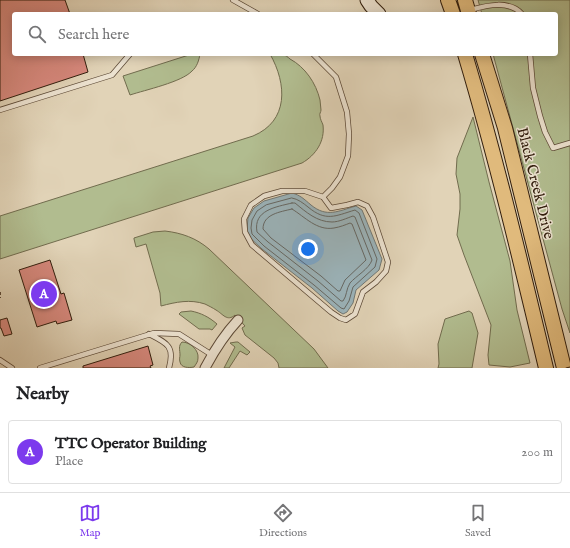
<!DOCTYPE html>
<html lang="en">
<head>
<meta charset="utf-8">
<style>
	:root { --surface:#fff; --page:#f6f6f6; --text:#202124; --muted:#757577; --line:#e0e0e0; --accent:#7c3aed }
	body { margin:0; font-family:"IM FELL English",serif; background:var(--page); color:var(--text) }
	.you { position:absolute; left:308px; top:249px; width:14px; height:14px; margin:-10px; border:3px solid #fff; border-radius:50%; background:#1a73e8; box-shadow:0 0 0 6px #1a73e833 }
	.badge { display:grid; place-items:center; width:26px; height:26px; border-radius:50%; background:var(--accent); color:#fff; font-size:13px; font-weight:700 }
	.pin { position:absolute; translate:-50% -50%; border:2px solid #fff; box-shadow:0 1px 4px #0006 }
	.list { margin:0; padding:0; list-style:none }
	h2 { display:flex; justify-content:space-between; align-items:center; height:52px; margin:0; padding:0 16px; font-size:17px }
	h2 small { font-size:13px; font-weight:400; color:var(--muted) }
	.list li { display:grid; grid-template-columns:26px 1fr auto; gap:12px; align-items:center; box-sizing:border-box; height:64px; margin:0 8px 8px; padding:0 8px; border:1px solid var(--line); border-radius:4px }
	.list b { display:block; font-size:15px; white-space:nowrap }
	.list p { margin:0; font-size:13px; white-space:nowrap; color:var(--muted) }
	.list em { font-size:13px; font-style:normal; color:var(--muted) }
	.icon { flex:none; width:22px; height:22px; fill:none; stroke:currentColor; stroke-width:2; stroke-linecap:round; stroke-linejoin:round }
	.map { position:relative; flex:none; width:570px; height:368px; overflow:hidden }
	.search { position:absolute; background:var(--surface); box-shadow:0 2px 10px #0003; left:12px; right:12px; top:12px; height:44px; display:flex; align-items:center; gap:10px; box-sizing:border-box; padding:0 14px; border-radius:4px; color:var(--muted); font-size:15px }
	.sheet { height:124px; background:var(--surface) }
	nav { display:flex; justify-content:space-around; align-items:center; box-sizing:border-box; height:56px; border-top:1px solid var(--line); background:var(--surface); font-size:11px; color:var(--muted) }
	nav a { display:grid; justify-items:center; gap:2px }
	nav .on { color:var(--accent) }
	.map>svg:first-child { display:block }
	.green { fill:#b1bc8f; stroke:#716c4e }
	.water { fill:#9bb4bb; stroke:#717875 }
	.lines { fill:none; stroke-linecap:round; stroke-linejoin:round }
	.shore { stroke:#666864; stroke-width:1 }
	.building { fill:#d7887d; stroke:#311d0c }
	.lane-casing { stroke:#5d4a37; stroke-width:6 }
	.street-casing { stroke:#5d4a37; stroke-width:11 }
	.secondary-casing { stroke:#311d0c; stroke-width:15 }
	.primary-casing { stroke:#311d0c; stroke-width:16 }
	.path { stroke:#311d0c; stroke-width:1.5; stroke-dasharray:3 2; stroke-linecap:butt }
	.lane { stroke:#ece2d0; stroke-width:4.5 }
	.street { stroke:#ece2d0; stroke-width:9 }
	.secondary { stroke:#ece2d0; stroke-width:13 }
	.primary { stroke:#e0ba7c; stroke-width:14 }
	.tram { stroke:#311d0c; stroke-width:1 }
	.labels { text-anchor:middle; stroke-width:3; stroke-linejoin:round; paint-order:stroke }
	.street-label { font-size:15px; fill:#311d0c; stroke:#ece2d0 }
</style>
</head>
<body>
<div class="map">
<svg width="570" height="368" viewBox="0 0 570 368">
	<rect width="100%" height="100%" fill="#e1d3b7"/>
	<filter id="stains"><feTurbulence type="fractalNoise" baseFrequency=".005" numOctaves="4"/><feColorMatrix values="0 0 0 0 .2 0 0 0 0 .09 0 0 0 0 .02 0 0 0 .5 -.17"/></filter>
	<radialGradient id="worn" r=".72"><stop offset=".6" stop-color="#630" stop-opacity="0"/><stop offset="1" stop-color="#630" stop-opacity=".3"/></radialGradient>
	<!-- green -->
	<path class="green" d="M478 0H570V333L562 309 493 54H556V14H482Z
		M192 54H200C199 60 197 67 192 71 182 82 145 90 130 95L123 76Z
		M270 54C273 54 279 53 282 54 285 55 288 57 290 59 305 67 316 83 320 100 320 103 321 107 321 110 321 112 319 114 320 116 320 119 322 122 323 125 325 141 316 155 302 163L0 259V216L253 136C289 121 287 84 270 54Z
		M473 117 489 182 510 261 517 310 530 363 510 367 489 365 488 355 491 325 464 255 457 235 460 209V194L456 174 457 158Z
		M165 231C182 233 196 238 209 249L314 349 328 368H279L278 363 274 358 245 335 242 328 245 326 235 315C227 322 223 314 216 310 213 308 209 306 205 304 190 299 176 302 161 306L160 293 146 244 136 247 134 239V238L153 232Z
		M191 311C201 313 209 317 217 324L212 330 210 329H199L179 314 181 312Z
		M469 311 472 313 478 333 472 368H438L439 364 438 344 445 319Z
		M182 342C190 342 199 350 198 358 198 362 196 364 194 367 189 368 181 368 180 362 179 359 180 357 180 355 180 350 178 346 182 342Z
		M236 342H238L250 352 247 355 240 351 229 368H224L235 347 230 343Z"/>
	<!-- water -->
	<path class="water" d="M292 193C300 195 304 199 311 205 327 218 338 211 356 206L362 210 382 259 379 270 356 290 353 303 347 312 343 314 338 311 312 288 262 249 248 236 247 229 248 218 254 208 264 201Z"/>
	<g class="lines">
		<!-- shore -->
		<path class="shore" d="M292 198C298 199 303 203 308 207 326 222 335 216 355 210L359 213 377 259 375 267 353 287 349 301 344 309 341 308 314 285 264 246 252 234 251 228 252 220 257 211 266 205Z
			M292 203H295C306 212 317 222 332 222 339 222 347 218 353 216L355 217 372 260C369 269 356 276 350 283 346 289 347 296 343 301H341L318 281 268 242 257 232C253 210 276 207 292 203Z
			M292 209C305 217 317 231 334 228 340 227 345 225 350 223L352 224 366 260 345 280 340 291H338L321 276 271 238 263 229C263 214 280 212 292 209Z"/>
	</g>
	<!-- building -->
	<path class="building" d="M0 0H65L70 14H14V54H83L88 72 0 101Z
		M50 260 61 294 64 293 72 320 57 324 56 321 37 327 19 270Z
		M7 318 12 334 4 336 1 328H0V320Z
		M148 346 153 365 150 366 151 368H83V366Z"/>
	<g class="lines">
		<!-- lane casing -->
		<g class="lane-casing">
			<path id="lane" d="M233 0 258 14
				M470 10C488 5 509 0 522 14
				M313 54 336 77 347 112 349 134 348 156 340 177 332 188 323 197
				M530 54 533 88 540 116 545 132 553 148 570 143
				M0 110 112 75 130 54
				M282 191H305L323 197 331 208 347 205 358 202 367 206 373 217 388 262 386 271 376 282 363 292 355 314 346 320 340 318 331 312 252 245 245 232 244 219 251 205 264 196Z
				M149 334C167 343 175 346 169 368
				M0 360 12 368
				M40 368 154 333 179 334 212 355"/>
		</g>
		<!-- street casing -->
		<g class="street-casing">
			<path id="street" d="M205 368C214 351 225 334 238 320"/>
		</g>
		<!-- secondary casing -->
		<g class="secondary-casing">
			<path id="secondary" d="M367 0 371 6 379 14"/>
		</g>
		<!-- primary casing -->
		<g class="primary-casing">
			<path id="primary" d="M448 0 453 14
				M465 0 469 14
				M465 54C496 158 521 263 546 368
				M482 54 505 128 564 368"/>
		</g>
		<!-- path -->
		<path class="path" d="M0 292V298"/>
		<!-- lane -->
		<use href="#lane" class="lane"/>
		<!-- street -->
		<use href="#street" class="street"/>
		<!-- secondary -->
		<use href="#secondary" class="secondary"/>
		<!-- primary -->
		<use href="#primary" class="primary"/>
		<!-- tram -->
		<path class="tram" d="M566 368 570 367"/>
	</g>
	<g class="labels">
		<!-- street labels -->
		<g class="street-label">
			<text transform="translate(536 183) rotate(76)" y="5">Black Creek Drive</text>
		</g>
	</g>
	<rect width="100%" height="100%" filter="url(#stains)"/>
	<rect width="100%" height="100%" fill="url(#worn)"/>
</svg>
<div class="you"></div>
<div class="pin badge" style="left:44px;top:294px">A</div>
<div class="search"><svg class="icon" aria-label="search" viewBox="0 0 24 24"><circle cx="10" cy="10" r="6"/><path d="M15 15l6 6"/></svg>Search here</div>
</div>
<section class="sheet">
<h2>Nearby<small></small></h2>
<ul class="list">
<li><span class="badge">A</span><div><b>TTC Operator Building</b><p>Place</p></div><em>200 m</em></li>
</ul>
</section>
<nav>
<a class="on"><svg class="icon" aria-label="map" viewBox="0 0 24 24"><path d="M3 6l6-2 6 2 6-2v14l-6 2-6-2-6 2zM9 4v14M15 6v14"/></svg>Map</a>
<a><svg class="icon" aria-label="directions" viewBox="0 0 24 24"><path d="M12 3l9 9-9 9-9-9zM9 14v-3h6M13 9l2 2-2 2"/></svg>Directions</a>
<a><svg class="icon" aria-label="saved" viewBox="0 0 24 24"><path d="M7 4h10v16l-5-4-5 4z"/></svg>Saved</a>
</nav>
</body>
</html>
